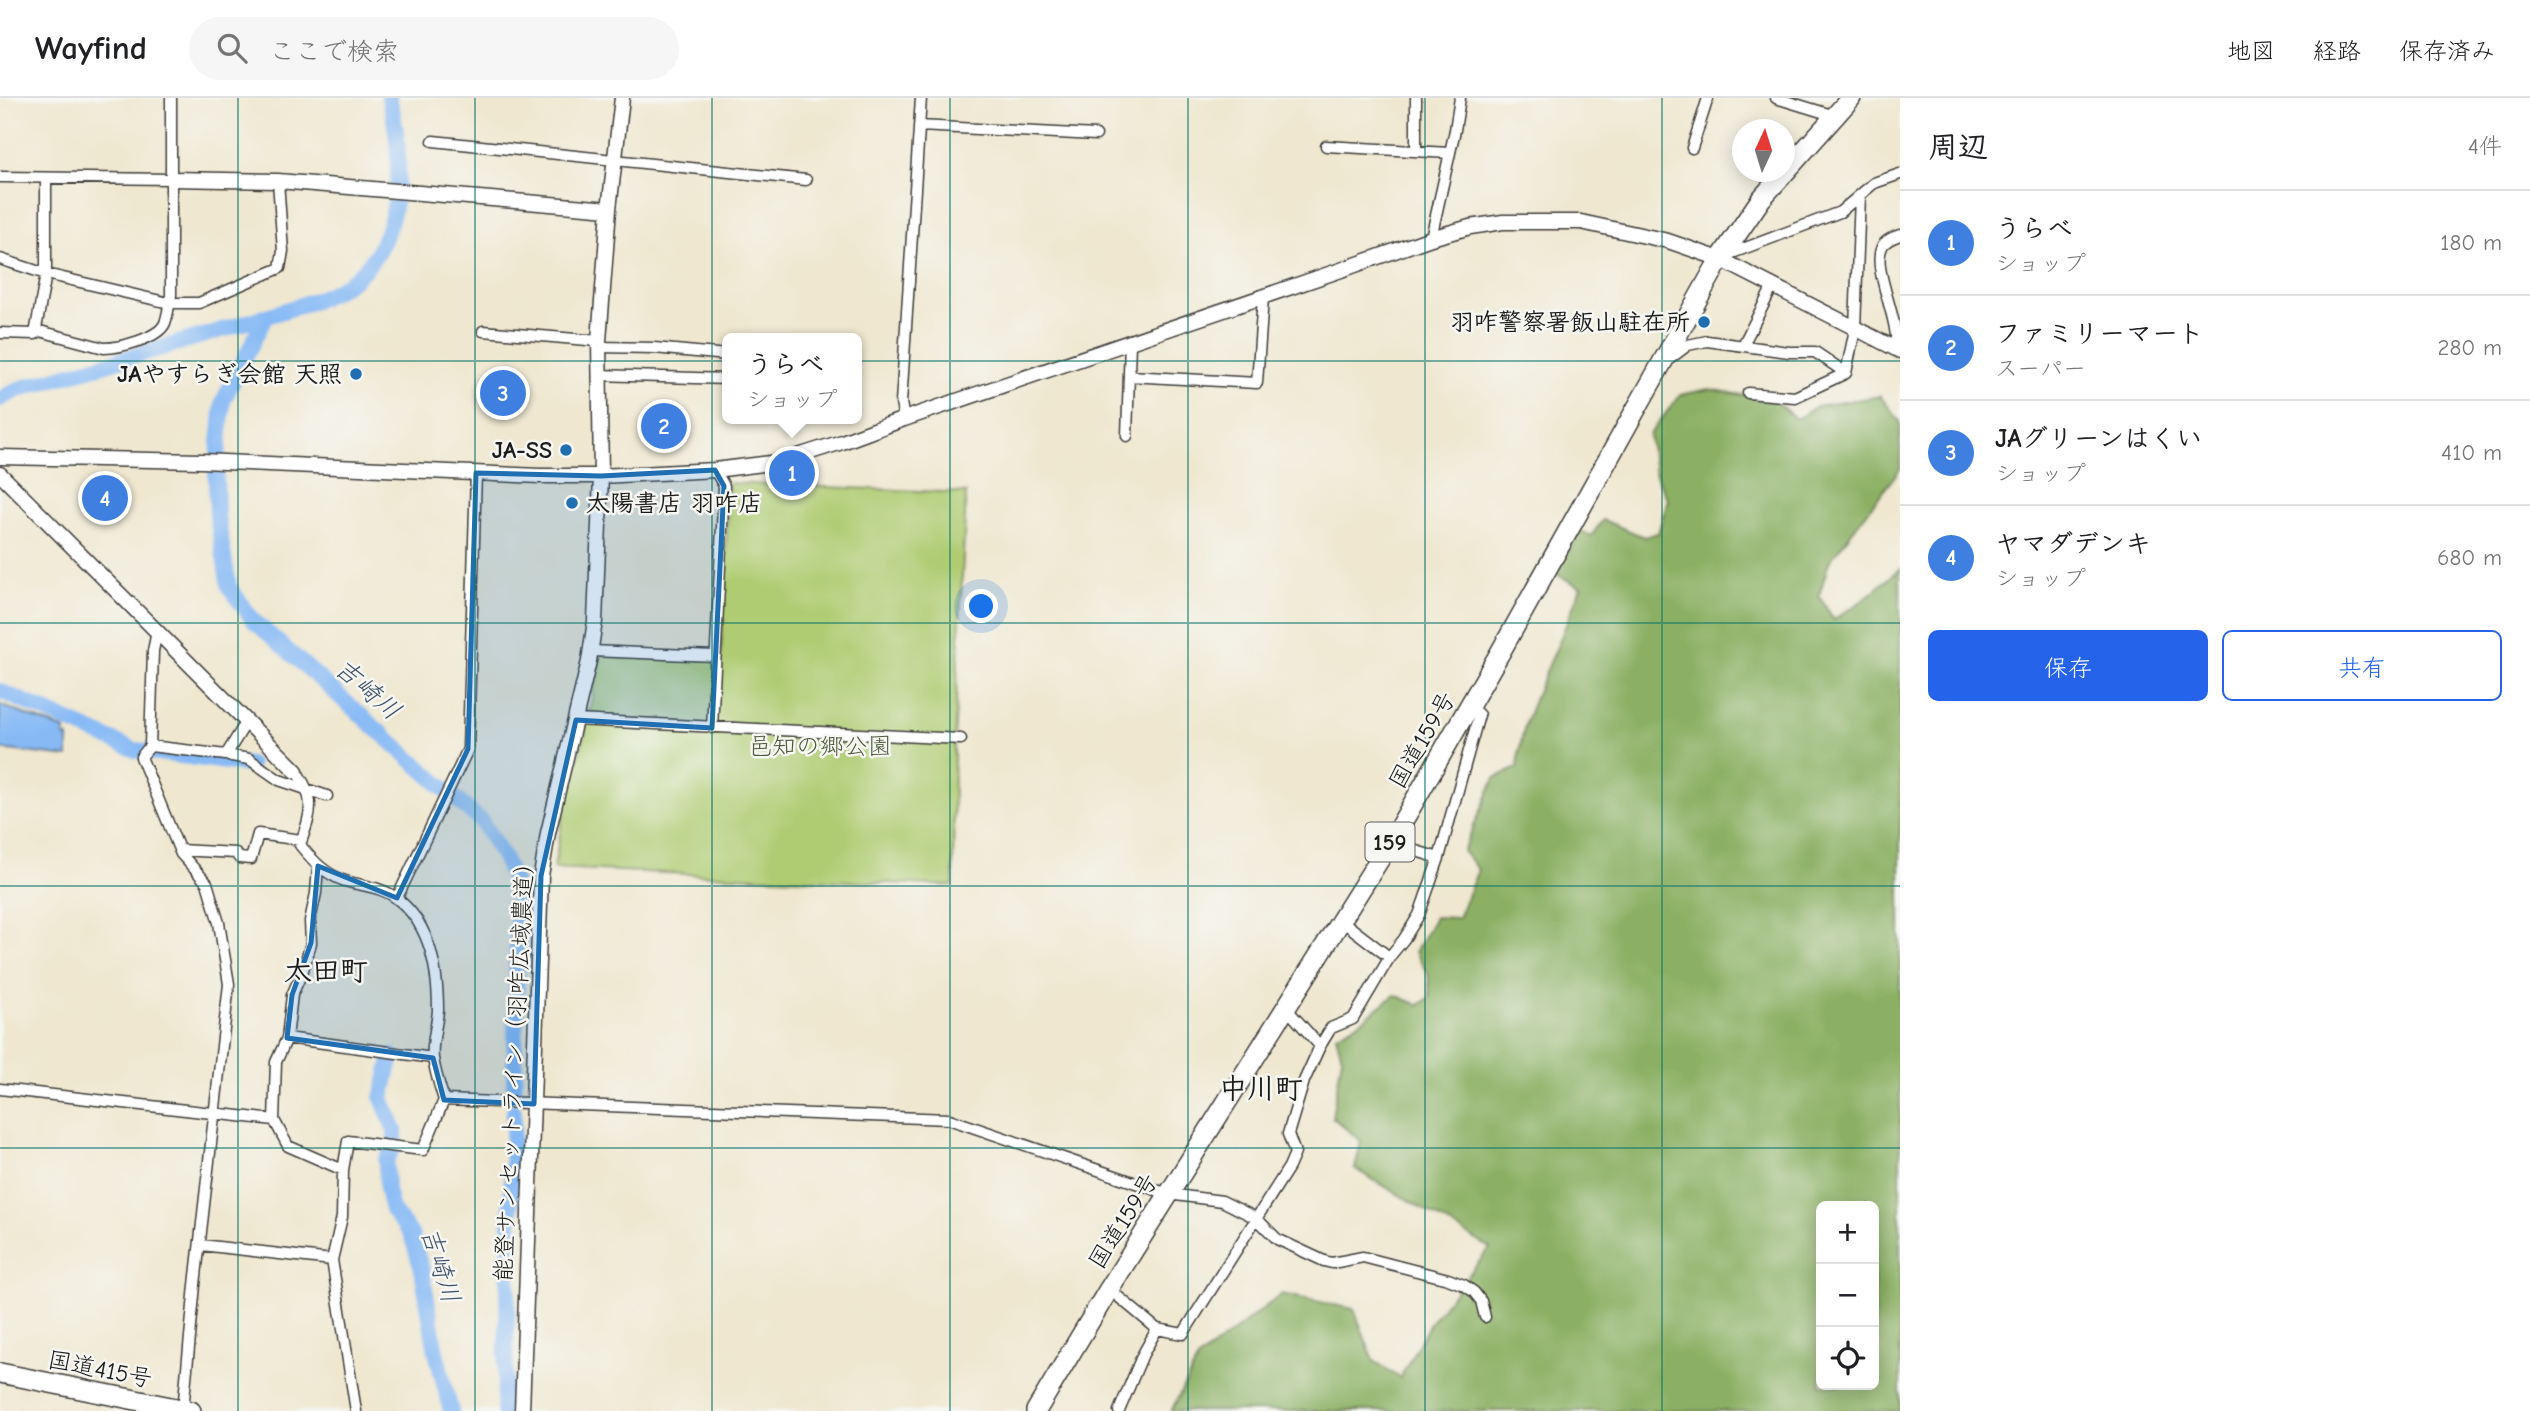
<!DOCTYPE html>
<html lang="ja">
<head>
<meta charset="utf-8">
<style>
	:root { --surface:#fff; --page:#f6f6f6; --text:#202124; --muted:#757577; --line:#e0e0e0; --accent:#2563eb }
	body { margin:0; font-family:"Comic Neue","Klee One",sans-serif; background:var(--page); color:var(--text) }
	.controls { position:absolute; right:21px; bottom:21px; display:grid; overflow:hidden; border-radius:10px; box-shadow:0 4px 18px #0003 }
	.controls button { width:63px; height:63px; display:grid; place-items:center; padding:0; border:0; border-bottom:2px solid var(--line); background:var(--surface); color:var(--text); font:35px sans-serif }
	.compass { position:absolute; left:1732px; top:21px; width:63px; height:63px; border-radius:50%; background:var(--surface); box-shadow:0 4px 18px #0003; rotate:4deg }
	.you { position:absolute; left:982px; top:509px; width:24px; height:24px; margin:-18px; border:5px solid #fff; border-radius:50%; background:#1a73e8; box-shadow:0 0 0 10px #1a73e833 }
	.badge { display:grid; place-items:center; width:46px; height:46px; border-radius:50%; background:var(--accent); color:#fff; font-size:23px; font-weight:700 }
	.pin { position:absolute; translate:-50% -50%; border:4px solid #fff; box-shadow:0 2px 7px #0006 }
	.popup { position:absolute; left:722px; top:235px; width:140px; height:91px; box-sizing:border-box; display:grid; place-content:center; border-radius:10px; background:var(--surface); filter:drop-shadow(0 2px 5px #0005); font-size:23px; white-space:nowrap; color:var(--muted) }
	.popup b { font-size:26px; color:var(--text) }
	.popup::after { content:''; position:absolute; left:50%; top:100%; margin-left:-14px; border:14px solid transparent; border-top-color:var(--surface) }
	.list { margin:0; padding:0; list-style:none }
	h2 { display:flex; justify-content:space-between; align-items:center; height:91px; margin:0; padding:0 28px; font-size:30px }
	h2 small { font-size:23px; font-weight:400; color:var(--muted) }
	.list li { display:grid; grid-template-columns:46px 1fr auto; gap:21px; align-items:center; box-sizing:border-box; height:105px; padding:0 28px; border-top:2px solid var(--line) }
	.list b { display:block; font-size:26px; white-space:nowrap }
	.list p { margin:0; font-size:23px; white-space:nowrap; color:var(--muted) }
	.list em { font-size:23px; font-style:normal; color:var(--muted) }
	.actions { display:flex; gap:14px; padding:21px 28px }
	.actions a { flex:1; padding:16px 0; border:2px solid var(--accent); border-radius:10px; text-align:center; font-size:24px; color:var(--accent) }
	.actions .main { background:var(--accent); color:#fff }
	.icon { flex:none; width:38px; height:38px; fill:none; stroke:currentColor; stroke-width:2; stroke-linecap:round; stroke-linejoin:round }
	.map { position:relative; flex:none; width:1900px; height:1313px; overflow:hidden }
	header { display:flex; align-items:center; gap:42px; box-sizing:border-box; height:98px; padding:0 35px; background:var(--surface); border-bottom:2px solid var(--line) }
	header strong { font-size:33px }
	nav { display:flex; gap:38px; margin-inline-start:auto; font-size:24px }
	.search { width:490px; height:63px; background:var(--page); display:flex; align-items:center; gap:18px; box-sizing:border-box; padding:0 24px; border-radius:38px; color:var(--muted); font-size:26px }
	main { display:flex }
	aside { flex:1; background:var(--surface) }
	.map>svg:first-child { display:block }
	.green { fill:#afcc72; stroke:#667447; stroke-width:2 }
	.forest { fill:#8bb064; stroke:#546640; stroke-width:2; fill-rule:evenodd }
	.water { fill:#87baf5; stroke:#526b88; stroke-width:2 }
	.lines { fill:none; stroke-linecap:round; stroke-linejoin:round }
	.river { stroke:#87baf5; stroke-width:16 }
	.street-casing { stroke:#3c3a37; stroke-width:13 }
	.secondary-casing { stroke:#3c3a37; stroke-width:17 }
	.highway-casing { stroke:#3c3a37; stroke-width:22 }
	.street { stroke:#fff; stroke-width:10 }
	.secondary { stroke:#fff; stroke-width:14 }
	.highway { stroke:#fff; stroke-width:19 }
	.marked { fill:#1f6fb2; fill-opacity:0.2; stroke:#1f6fb2; stroke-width:5; stroke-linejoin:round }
	.grid { fill:none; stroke:#0f766e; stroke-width:2; stroke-opacity:0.55 }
	.poi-dot { fill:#1f6fb2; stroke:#f6f6f2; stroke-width:2.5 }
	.labels { text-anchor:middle; stroke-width:5; stroke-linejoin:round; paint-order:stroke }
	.shield { fill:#f6f6f2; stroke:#5d5d5c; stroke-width:2 }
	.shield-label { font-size:23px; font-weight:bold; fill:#1c1c1c }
	.poi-label { font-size:24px; font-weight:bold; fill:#1c1c1c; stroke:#f6f6f2; text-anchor:end }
	.street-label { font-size:24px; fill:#1c1c1c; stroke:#f6f6f2 }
	.park-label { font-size:24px; fill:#4f5a3a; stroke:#f6f6f2 }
	.water-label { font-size:26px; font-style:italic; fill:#415368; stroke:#f6f6f2 }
	.quarter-label { font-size:28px; font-weight:bold; fill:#1c1c1c; stroke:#f6f6f2 }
</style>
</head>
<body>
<header>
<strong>Wayfind</strong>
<div class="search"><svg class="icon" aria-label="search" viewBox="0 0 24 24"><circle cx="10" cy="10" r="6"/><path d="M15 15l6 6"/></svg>ここで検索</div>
<nav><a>地図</a><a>経路</a><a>保存済み</a></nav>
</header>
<main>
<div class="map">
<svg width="1900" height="1313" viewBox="0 0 1900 1313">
	<rect width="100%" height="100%" fill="#f6f6f2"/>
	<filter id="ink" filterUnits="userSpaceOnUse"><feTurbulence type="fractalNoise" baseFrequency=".0143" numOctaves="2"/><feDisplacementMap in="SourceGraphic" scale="14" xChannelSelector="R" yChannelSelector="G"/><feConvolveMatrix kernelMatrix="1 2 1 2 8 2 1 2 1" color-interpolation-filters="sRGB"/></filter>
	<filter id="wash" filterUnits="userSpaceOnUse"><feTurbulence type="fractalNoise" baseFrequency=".00686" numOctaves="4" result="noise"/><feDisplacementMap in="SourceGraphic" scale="28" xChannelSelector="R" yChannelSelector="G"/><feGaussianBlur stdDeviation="1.57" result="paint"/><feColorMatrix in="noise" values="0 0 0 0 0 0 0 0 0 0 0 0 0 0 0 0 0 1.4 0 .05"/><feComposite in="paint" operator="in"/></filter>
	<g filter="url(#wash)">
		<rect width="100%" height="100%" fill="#efe7cf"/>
		<!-- green -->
		<path class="green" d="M729 385 966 395 954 648 953 788 554 770 565 707 584 639 601 557 721 560Z"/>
		<!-- forest -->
		<path class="forest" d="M1709 291 1775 303 1796 321 1817 308 1880 298 1900 323V371L1829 464 1819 498 1834 522 1863 502 1900 471V1313H1171L1198 1261 1282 1196 1354 1211 1373 1262 1400 1280 1430 1225 1490 1150 1355 1071 1361 1043 1332 1019 1342 959 1336 937 1360 924 1395 897 1419 907 1430 899 1428 876 1415 854 1435 819 1458 820 1478 772 1463 753 1495 680 1517 670C1521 628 1535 598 1552 560 1563 537 1571 512 1581 489L1556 476 1579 432 1591 438 1603 422 1644 439 1658 435 1668 401 1656 378 1649 337 1680 297ZM1821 1108H1874V1287H1821Z"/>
		<!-- water -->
		<path class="water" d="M0 607 65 632 64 638 68 639V659L0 651Z"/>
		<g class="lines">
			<!-- river -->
			<path class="river" d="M266 218 223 303 216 378 217 418 229 489 254 523 482 724 503 759 518 794 514 997
				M0 301 19 291C97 268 176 247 254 222 290 210 336 201 364 172 404 128 404 54 389 0
				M0 593 135 652 250 667
				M392 958 382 1000 395 1032V1046L386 1063 387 1092 392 1112 411 1136 422 1172 436 1254 451 1313
				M504 1313 514 1013"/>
		</g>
	</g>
	<g filter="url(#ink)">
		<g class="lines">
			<!-- street casing -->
			<g class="street-casing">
				<path id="street" d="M1416 0V53
					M1776 0 1835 18
					M919 28 1096 37
					M433 43 806 82
					M1326 48 1449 55
					M1692 50 1708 0
					M0 79 172 81
					M1431 140 1455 32 1460 0
					M1727 157 1840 114 1874 85 1900 76
					M0 161 46 176 169 205H199L280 170 283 153 278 83
					M36 232 104 250C120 250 159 240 165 225 168 217 169 206 171 197V0
					M483 233 599 243
					M0 235 35 236 46 176V81
					M1743 247 1773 188
					M599 249 654 250 727 257
					M1896 251C1900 221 1871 170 1882 149 1885 142 1894 139 1900 137
					M1668 262 1688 247 1707 243 1789 254H1815L1846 275
					M598 277 727 281
					M1129 278 1257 285 1263 199
					M1748 295 1795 299 1846 275 1855 231 1860 97
					M904 321 901 305 921 0
					M1127 338 1130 244
					M157 533 153 553 150 648 141 659 181 756 207 785 219 825 229 886 195 1187 183 1312
					M591 553 715 558
					M576 622 961 641
					M712 630 724 388 715 372
					M150 648 226 657 247 623
					M226 657 249 661 279 682 327 698
					M296 673C317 702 311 715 300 747 313 763 325 776 345 783 362 788 382 789 396 800 430 825 438 872 438 912 437 928 431 945 433 960 435 974 440 989 444 1002L949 1021 1168 1096 1222 1103 1256 1120 1277 1141 1324 1163 1332 1165 1363 1159 1448 1181 1464 1187 1474 1194 1481 1203 1485 1219
					M1390 745 1439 760
					M179 752 236 755 239 760 251 761 258 736 301 742
					M318 768 316 795 310 823 311 845 303 872 292 897 287 940 276 964 274 1022 288 1048 343 1072 342 1119 332 1162 356 1313
					M397 800 468 651 476 375
					M1342 823 1389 859
					M1286 910 1320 948
					M287 940 433 960
					M0 991 274 1022
					M343 1072 348 1043 423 1052 444 1002
					M201 1147 332 1162
					M1109 1191 1157 1231
					M1119 1313 1143 1256 1157 1231 1183 1236 1289 1069 1295 1055 1288 1036 1304 983 1320 948 1331 930 1353 921 1391 857 1404 841 1419 817 1439 760 1479 617 1470 608"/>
			</g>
			<!-- secondary casing -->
			<g class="secondary-casing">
				<path id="secondary" d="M172 81 278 83 609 111
					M0 359 202 363 540 378H601L715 372 779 364 842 344 904 321 1341 172 1431 140 1470 129 1503 124H1581L1668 143 1720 161 1900 253
					M0 376 296 673
					M522 1313 541 778 548 735 589 563 595 523 601 378 599 243 609 111 622 0"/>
			</g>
			<!-- highway casing -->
			<g class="highway-casing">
				<path id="highway" d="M0 1275 191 1313
					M1036 1313 1109 1191 1396 735 1501 553 1720 161 1761 101 1851 0"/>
			</g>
			<!-- street -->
			<use href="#street" class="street"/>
			<!-- secondary -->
			<use href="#secondary" class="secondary"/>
			<!-- highway -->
			<use href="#highway" class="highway"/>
		</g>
	</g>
	<!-- marked area -->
	<path class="marked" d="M715 372 724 388 712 630 576 622 541 778 534 1006 444 1002 433 960 287 940 292 897 311 845 318 768 397 800 468 651 476 375 601 378Z"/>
	<!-- grid -->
	<path class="grid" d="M238 0V1313M475 0V1313M712 0V1313M950 0V1313M1188 0V1313M1425 0V1313M1662 0V1313M0 263H1900M0 525H1900M0 788H1900M0 1050H1900"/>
	<!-- markers -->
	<g class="poi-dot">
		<circle cx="1704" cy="224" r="7"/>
		<circle cx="356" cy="276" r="7"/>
		<circle cx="566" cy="352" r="7"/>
		<circle cx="572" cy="405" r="7"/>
	</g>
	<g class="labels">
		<!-- shield labels -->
		<rect class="shield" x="1365.5" y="724.5" width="49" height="39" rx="5"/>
		<g class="shield-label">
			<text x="1390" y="752">159</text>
		</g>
		<!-- poi labels -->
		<g class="poi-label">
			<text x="1690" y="232">羽咋警察署飯山駐在所</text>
			<text x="342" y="284">JAやすらぎ会館 天照</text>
			<text x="552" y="360">JA-SS</text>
			<text x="586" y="413" text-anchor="start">太陽書店 羽咋店</text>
		</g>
		<!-- street labels -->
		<g class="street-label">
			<text transform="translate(1422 642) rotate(-60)" y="8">国道159号</text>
			<text transform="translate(514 968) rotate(-87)" y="8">能登サンセットライン（羽咋広域農道）</text>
			<text transform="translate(1123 1123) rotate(-58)" y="8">国道159号</text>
			<text transform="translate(100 1271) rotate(11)" y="8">国道415号</text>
		</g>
		<!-- park labels -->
		<g class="park-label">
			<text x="820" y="656">邑知の郷公園</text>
		</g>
		<!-- water labels -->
		<g class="water-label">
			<text transform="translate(368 591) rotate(41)" y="9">吉崎川</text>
			<text transform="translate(441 1167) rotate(73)" y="9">吉崎川</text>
		</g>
		<!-- quarter labels -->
		<g class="quarter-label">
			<text x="326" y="882">太田町</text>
			<text x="1261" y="1000">中川町</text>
		</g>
	</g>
</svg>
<div class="controls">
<button>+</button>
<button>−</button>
<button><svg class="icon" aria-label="locate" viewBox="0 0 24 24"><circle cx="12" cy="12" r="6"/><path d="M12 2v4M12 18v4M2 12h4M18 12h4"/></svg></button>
</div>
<svg class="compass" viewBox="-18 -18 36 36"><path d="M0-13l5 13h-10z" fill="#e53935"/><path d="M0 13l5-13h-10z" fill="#757577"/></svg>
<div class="you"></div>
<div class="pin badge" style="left:792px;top:375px;background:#3f7fe0">1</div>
<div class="popup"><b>うらべ</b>ショップ</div>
<div class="pin badge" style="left:664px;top:328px;background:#3f7fe0">2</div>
<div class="pin badge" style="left:503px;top:295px;background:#3f7fe0">3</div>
<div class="pin badge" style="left:105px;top:400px;background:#3f7fe0">4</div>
</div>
<aside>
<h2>周辺<small>4件</small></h2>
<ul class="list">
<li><span class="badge" style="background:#3f7fe0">1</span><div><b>うらべ</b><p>ショップ</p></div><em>180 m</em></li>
<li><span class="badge" style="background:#3f7fe0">2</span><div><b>ファミリーマート</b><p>スーパー</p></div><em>280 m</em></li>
<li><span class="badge" style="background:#3f7fe0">3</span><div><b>JAグリーンはくい</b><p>ショップ</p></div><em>410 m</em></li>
<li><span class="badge" style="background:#3f7fe0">4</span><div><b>ヤマダデンキ</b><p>ショップ</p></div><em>680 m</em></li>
</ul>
<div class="actions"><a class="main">保存</a><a>共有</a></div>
</aside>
</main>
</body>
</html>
